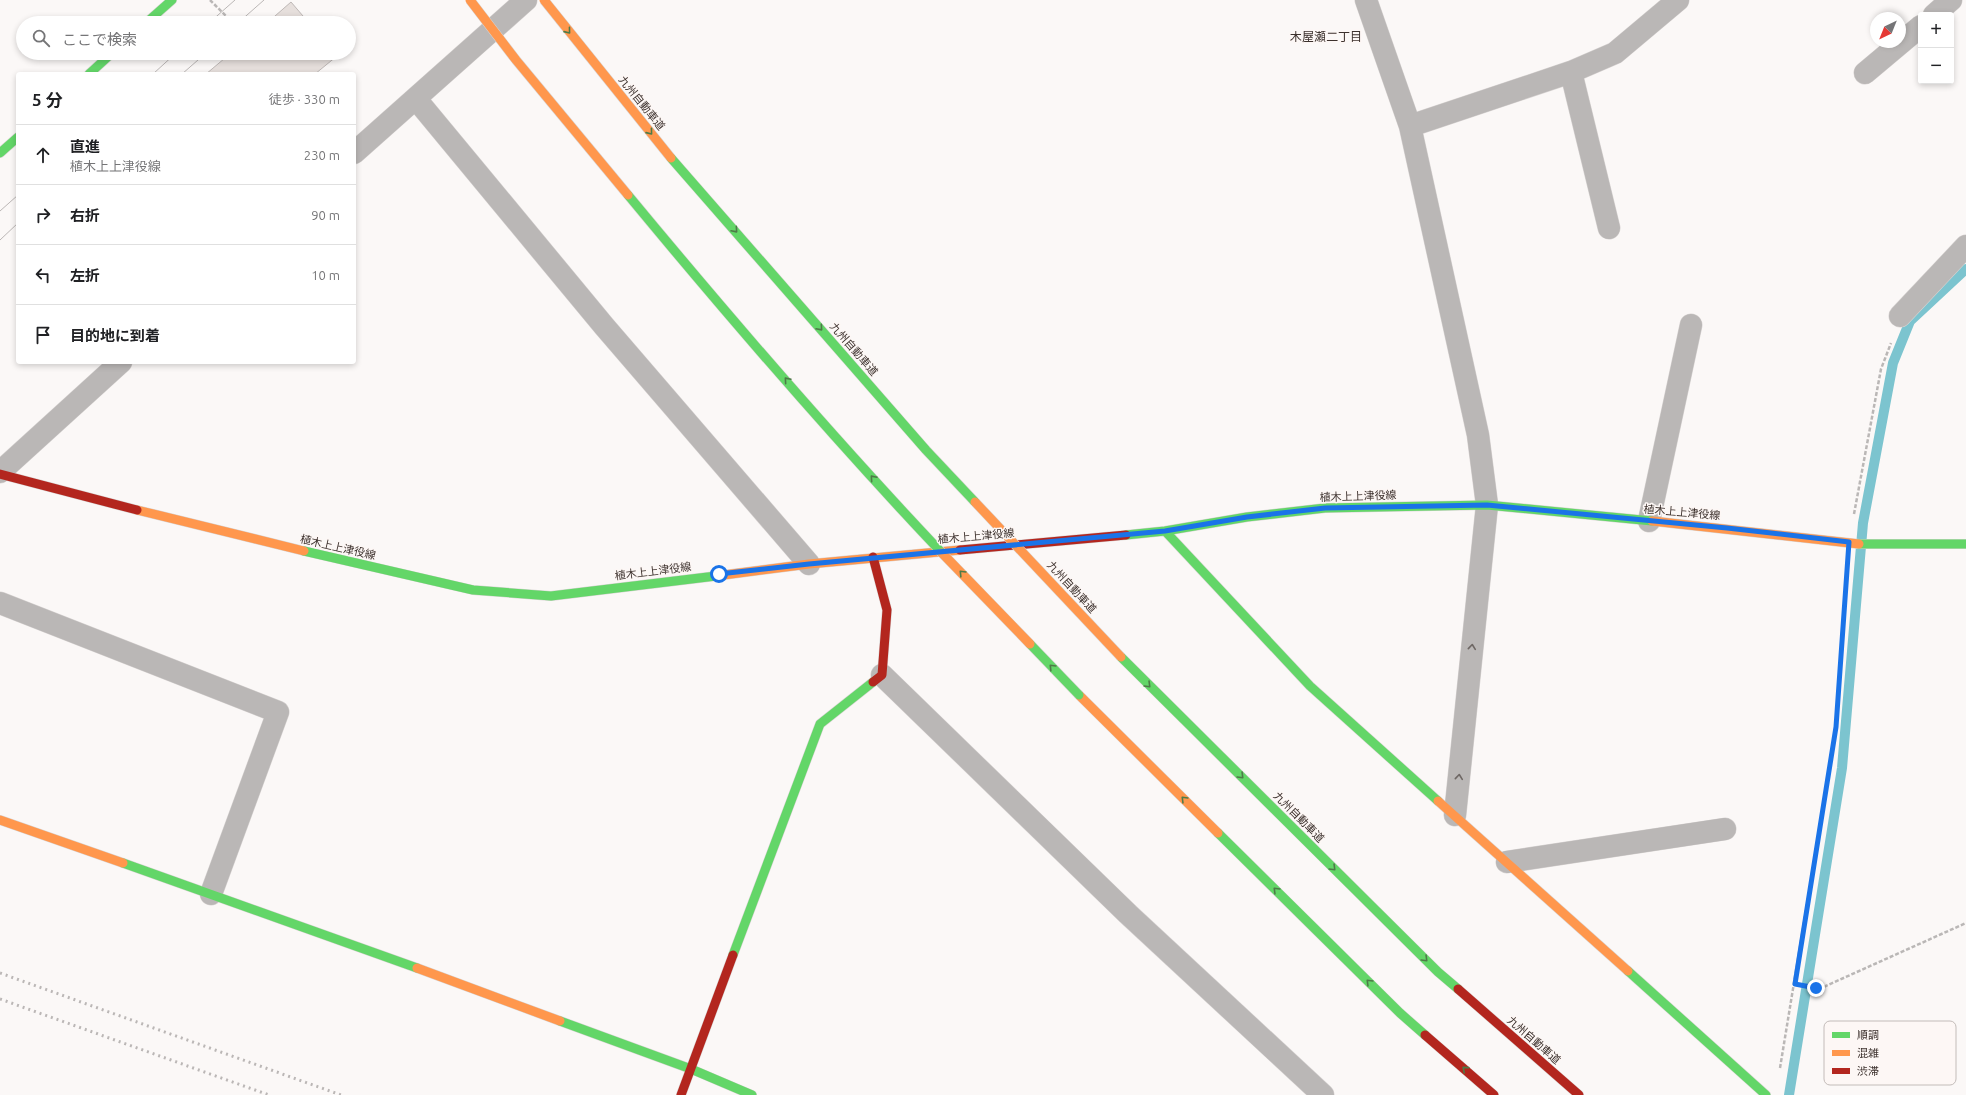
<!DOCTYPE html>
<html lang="ja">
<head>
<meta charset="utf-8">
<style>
	:root { --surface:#fff; --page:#f6f6f6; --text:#202124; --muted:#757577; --line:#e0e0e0 }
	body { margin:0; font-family:Ubuntu,"Noto Sans JP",sans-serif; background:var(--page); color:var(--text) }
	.controls { position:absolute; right:12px; top:12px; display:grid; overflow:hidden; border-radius:4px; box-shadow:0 2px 6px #0003 }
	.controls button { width:36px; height:36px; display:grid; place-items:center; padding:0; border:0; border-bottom:1px solid var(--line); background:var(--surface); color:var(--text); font:20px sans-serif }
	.compass { position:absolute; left:1870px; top:12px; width:36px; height:36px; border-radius:50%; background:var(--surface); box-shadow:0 2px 6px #0003; rotate:223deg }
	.stop { position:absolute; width:12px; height:12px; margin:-9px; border:3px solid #1a73e8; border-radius:50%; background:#fff }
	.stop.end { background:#1a73e8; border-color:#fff; box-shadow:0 1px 4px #0008 }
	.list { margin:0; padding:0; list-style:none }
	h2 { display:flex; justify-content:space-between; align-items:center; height:52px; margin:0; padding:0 16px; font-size:17px }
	h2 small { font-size:13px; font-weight:400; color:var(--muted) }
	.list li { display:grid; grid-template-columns:26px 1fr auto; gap:12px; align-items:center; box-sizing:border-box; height:60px; padding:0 16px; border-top:1px solid var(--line) }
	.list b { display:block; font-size:15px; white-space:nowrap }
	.list p { margin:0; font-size:13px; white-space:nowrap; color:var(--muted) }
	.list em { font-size:13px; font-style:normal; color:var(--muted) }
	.icon { flex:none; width:22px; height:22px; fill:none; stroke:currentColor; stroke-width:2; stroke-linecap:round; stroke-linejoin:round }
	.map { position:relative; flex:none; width:1966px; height:1095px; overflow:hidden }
	.search { position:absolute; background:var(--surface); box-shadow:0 2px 6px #0003; left:16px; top:16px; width:340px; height:44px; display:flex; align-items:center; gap:10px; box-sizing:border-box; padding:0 14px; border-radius:22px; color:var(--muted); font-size:15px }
	.panel { position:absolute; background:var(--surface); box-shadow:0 2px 6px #0003; left:16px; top:72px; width:340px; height:292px; border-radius:4px }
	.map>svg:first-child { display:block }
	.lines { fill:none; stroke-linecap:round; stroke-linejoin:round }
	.stream { stroke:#7cc4cf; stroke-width:10 }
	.building { fill:#e6dfdc; stroke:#beb8b6 }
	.street-casing { stroke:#d8d4d3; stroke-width:23 }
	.fast-casing { stroke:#d8d4d3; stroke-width:10 }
	.slow-casing { stroke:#d8d4d3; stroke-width:10 }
	.jam-casing { stroke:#d8d4d3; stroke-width:10 }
	.path { stroke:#bab7b6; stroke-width:2.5; stroke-dasharray:4 2; stroke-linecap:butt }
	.street { stroke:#bab7b6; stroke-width:22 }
	.fast { stroke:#63d668; stroke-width:9 }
	.slow { stroke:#ff974d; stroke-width:9 }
	.jam { stroke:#b3261e; stroke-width:9 }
	.tram { stroke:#bbb7b6; stroke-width:1 }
	.rail { stroke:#bbb7b6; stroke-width:3; stroke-dasharray:2 4; stroke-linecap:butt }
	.fast-bridge-casing { stroke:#d8d4d3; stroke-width:10; stroke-linecap:butt }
	.slow-bridge-casing { stroke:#d8d4d3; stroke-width:10; stroke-linecap:butt }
	.fast-bridge { stroke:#63d668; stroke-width:9 }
	.slow-bridge { stroke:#ff974d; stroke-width:9 }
	.oneway { stroke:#4e7b48 }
	.oneway2 { stroke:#6e6764 }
	.route { stroke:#1a73e8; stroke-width:5 }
	.labels { text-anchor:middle; stroke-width:3; stroke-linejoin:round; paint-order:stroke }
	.street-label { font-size:11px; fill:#3c312d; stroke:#fdf7f5 }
	.neighbourhood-label { font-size:12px; fill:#3c312d; stroke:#fdf7f5 }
	.key { fill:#fdf7f5; stroke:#c3bcb9; stroke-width:1 }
	.key-label { font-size:11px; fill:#3c312d }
</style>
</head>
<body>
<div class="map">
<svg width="1966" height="1095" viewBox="0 0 1966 1095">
	<rect width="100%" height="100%" fill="#fbf8f7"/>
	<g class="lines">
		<!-- stream -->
		<path class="stream" d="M1789 1095 1842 768 1863 523 1893 363 1910 321 1966 269"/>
	</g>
	<!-- building -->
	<path class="building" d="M291 2 309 23H267Z
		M231 53H334L337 56 315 74H206Z"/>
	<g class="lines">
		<!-- street casing -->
		<g class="street-casing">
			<path id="street" d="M1366 0 1410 126 1478 435 1487 505 1455 815
				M1934 15 1951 0
				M1571 72 1609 228
				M1865 73 1921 26
				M416 99 604 326 809 564
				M1410 126 1571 72 1615 53 1678 0
				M354 153 526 0
				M1900 316 1966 246
				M0 472 121 362
				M1649 521 1691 325
				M0 603 278 712 211 894
				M882 675 1128 914 1323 1095
				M1507 862 1725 829"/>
		</g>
		<!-- fast casing -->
		<g class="fast-casing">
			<path id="fast" d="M146 23 172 0
				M89 74 112 53
				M0 153 18 137
				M1165 531 1310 686 1438 801
				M1126 535 1165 531 1247 517 1325 508 1487 505 1652 521
				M1859 544H1966
				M304 551 473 590 551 596 716 576
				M1121 657 1438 972 1458 989
				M1218 833 1400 1013 1425 1035
				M123 863 417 968
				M733 955 820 724 873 682
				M1628 971 1766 1095
				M560 1021 691 1069 752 1095"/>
		</g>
		<!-- slow casing -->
		<g class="slow-casing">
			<path id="slow" d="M137 510 304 551
				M1652 521 1859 544
				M716 576 809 564 960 550
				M1079 695 1218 833
				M1438 801 1628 971
				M0 820 123 863
				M417 968 560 1021"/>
		</g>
		<!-- jam casing -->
		<g class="jam-casing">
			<path id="jam" d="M0 474 137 510
				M960 550 1126 535
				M873 557 887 610 882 675 873 682
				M1458 989 1579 1095
				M1425 1035 1494 1095
				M681 1095 733 955"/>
		</g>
		<!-- path -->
		<path class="path" d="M210 0 233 23
			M1854 514 1881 369 1891 343
			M1795 984 1819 989 1966 923
			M1780 1068 1836 727 1847 570"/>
		<!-- street -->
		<use href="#street" class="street"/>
		<!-- fast -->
		<use href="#fast" class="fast"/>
		<!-- slow -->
		<use href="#slow" class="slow"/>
		<!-- jam -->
		<use href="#jam" class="jam"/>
		<!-- tram -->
		<path class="tram" d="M209 23 235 0
			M238 23 264 0
			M153 74 176 53
			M182 74 206 53
			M0 211 18 195
			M0 240 18 223"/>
		<!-- rail -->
		<path class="rail" d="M0 973 341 1095
			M0 999 269 1095"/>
		<!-- fast-bridge casing -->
		<g class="fast-bridge-casing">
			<path id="fast-bridge" d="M671 158 926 450 975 502
				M628 195C729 317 833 438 942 553
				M1030 644 1079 695"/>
		</g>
		<!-- slow-bridge casing -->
		<g class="slow-bridge-casing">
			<path id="slow-bridge" d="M470 0 516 60 628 195
				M544 0 671 158
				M975 502 1121 657
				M942 553 1030 644"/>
		</g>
		<!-- fast-bridge -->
		<use href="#fast-bridge" class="fast-bridge"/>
		<!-- slow-bridge -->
		<use href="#slow-bridge" class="slow-bridge"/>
	</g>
	<!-- one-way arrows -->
	<defs><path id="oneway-chevron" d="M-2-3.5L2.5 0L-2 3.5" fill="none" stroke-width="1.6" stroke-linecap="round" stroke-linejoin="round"/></defs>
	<g class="oneway">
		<use href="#oneway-chevron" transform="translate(568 31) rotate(51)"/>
		<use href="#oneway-chevron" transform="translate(650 132) rotate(51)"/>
		<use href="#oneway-chevron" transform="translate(735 230) rotate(49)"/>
		<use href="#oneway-chevron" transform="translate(820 328) rotate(49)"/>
		<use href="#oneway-chevron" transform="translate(787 380) rotate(-131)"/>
		<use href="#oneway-chevron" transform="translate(873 478) rotate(-131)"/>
		<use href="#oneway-chevron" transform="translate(962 573) rotate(-134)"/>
		<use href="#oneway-chevron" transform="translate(1052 667) rotate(-134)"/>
		<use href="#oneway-chevron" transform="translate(1148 685) rotate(45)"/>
		<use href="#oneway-chevron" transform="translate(1241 776) rotate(45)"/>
		<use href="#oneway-chevron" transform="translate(1184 799) rotate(-135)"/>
		<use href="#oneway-chevron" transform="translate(1333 868) rotate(45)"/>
		<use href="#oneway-chevron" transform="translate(1276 890) rotate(-135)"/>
		<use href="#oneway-chevron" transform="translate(1425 959) rotate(45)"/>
		<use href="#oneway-chevron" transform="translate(1369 982) rotate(-135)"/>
		<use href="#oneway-chevron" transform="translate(1465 1069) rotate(-139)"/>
	</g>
	<g class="oneway2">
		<use href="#oneway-chevron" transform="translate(1472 647) rotate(-84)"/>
		<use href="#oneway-chevron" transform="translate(1459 777) rotate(-84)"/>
	</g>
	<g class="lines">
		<!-- route -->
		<path class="route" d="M719 574 809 564 1165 531 1247 517 1325 508 1487 505 1727 528 1849 542 1836 727 1795 984 1816 988"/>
	</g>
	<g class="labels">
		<!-- street labels -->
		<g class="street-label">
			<text transform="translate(642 103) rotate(51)" y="4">九州自動車道</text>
			<text transform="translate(854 349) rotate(49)" y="4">九州自動車道</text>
			<text transform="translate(1358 496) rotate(-2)" y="4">植木上上津役線</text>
			<text transform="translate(1682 512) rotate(5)" y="4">植木上上津役線</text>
			<text transform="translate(976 536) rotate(-5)" y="4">植木上上津役線</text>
			<text transform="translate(338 547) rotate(13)" y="4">植木上上津役線</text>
			<text transform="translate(653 571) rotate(-7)" y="4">植木上上津役線</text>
			<text transform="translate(1072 587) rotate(47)" y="4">九州自動車道</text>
			<text transform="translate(1299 817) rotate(45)" y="4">九州自動車道</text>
			<text transform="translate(1534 1040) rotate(41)" y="4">九州自動車道</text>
		</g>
		<!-- neighbourhood labels -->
		<g class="neighbourhood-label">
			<text x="1326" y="41">木屋瀬二丁目</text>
		</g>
	</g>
	<!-- legend -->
	<rect x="1824" y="1021" width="132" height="64" rx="6" class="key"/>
	<rect x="1832" y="1032" width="18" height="6" fill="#63d668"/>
	<rect x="1832" y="1050" width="18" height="6" fill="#ff974d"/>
	<rect x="1832" y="1068" width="18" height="6" fill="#b3261e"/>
	<g class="key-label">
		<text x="1857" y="1039">順調</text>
		<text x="1857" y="1057">混雑</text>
		<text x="1857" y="1075">渋滞</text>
	</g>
</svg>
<div class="controls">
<button>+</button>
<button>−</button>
</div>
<svg class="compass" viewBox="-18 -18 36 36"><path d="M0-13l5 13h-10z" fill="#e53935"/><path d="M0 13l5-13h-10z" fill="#757577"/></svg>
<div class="stop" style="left:719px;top:574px"></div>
<div class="stop end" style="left:1816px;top:988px"></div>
<div class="search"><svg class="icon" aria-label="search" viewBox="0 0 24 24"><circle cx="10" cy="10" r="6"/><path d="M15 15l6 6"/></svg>ここで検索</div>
<section class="panel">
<h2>5 分<small>徒歩 · 330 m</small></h2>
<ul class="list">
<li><svg class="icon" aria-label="ahead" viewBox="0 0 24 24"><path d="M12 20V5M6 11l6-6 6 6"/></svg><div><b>直進</b><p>植木上上津役線</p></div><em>230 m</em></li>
<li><svg class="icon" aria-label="right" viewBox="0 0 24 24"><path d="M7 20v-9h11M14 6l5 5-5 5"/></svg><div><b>右折</b></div><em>90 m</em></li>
<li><svg class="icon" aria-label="left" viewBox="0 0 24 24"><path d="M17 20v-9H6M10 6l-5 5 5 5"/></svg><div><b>左折</b></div><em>10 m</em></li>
<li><svg class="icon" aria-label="arrive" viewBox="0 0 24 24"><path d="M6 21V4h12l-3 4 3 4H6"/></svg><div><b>目的地に到着</b></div></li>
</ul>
</section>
</div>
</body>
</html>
